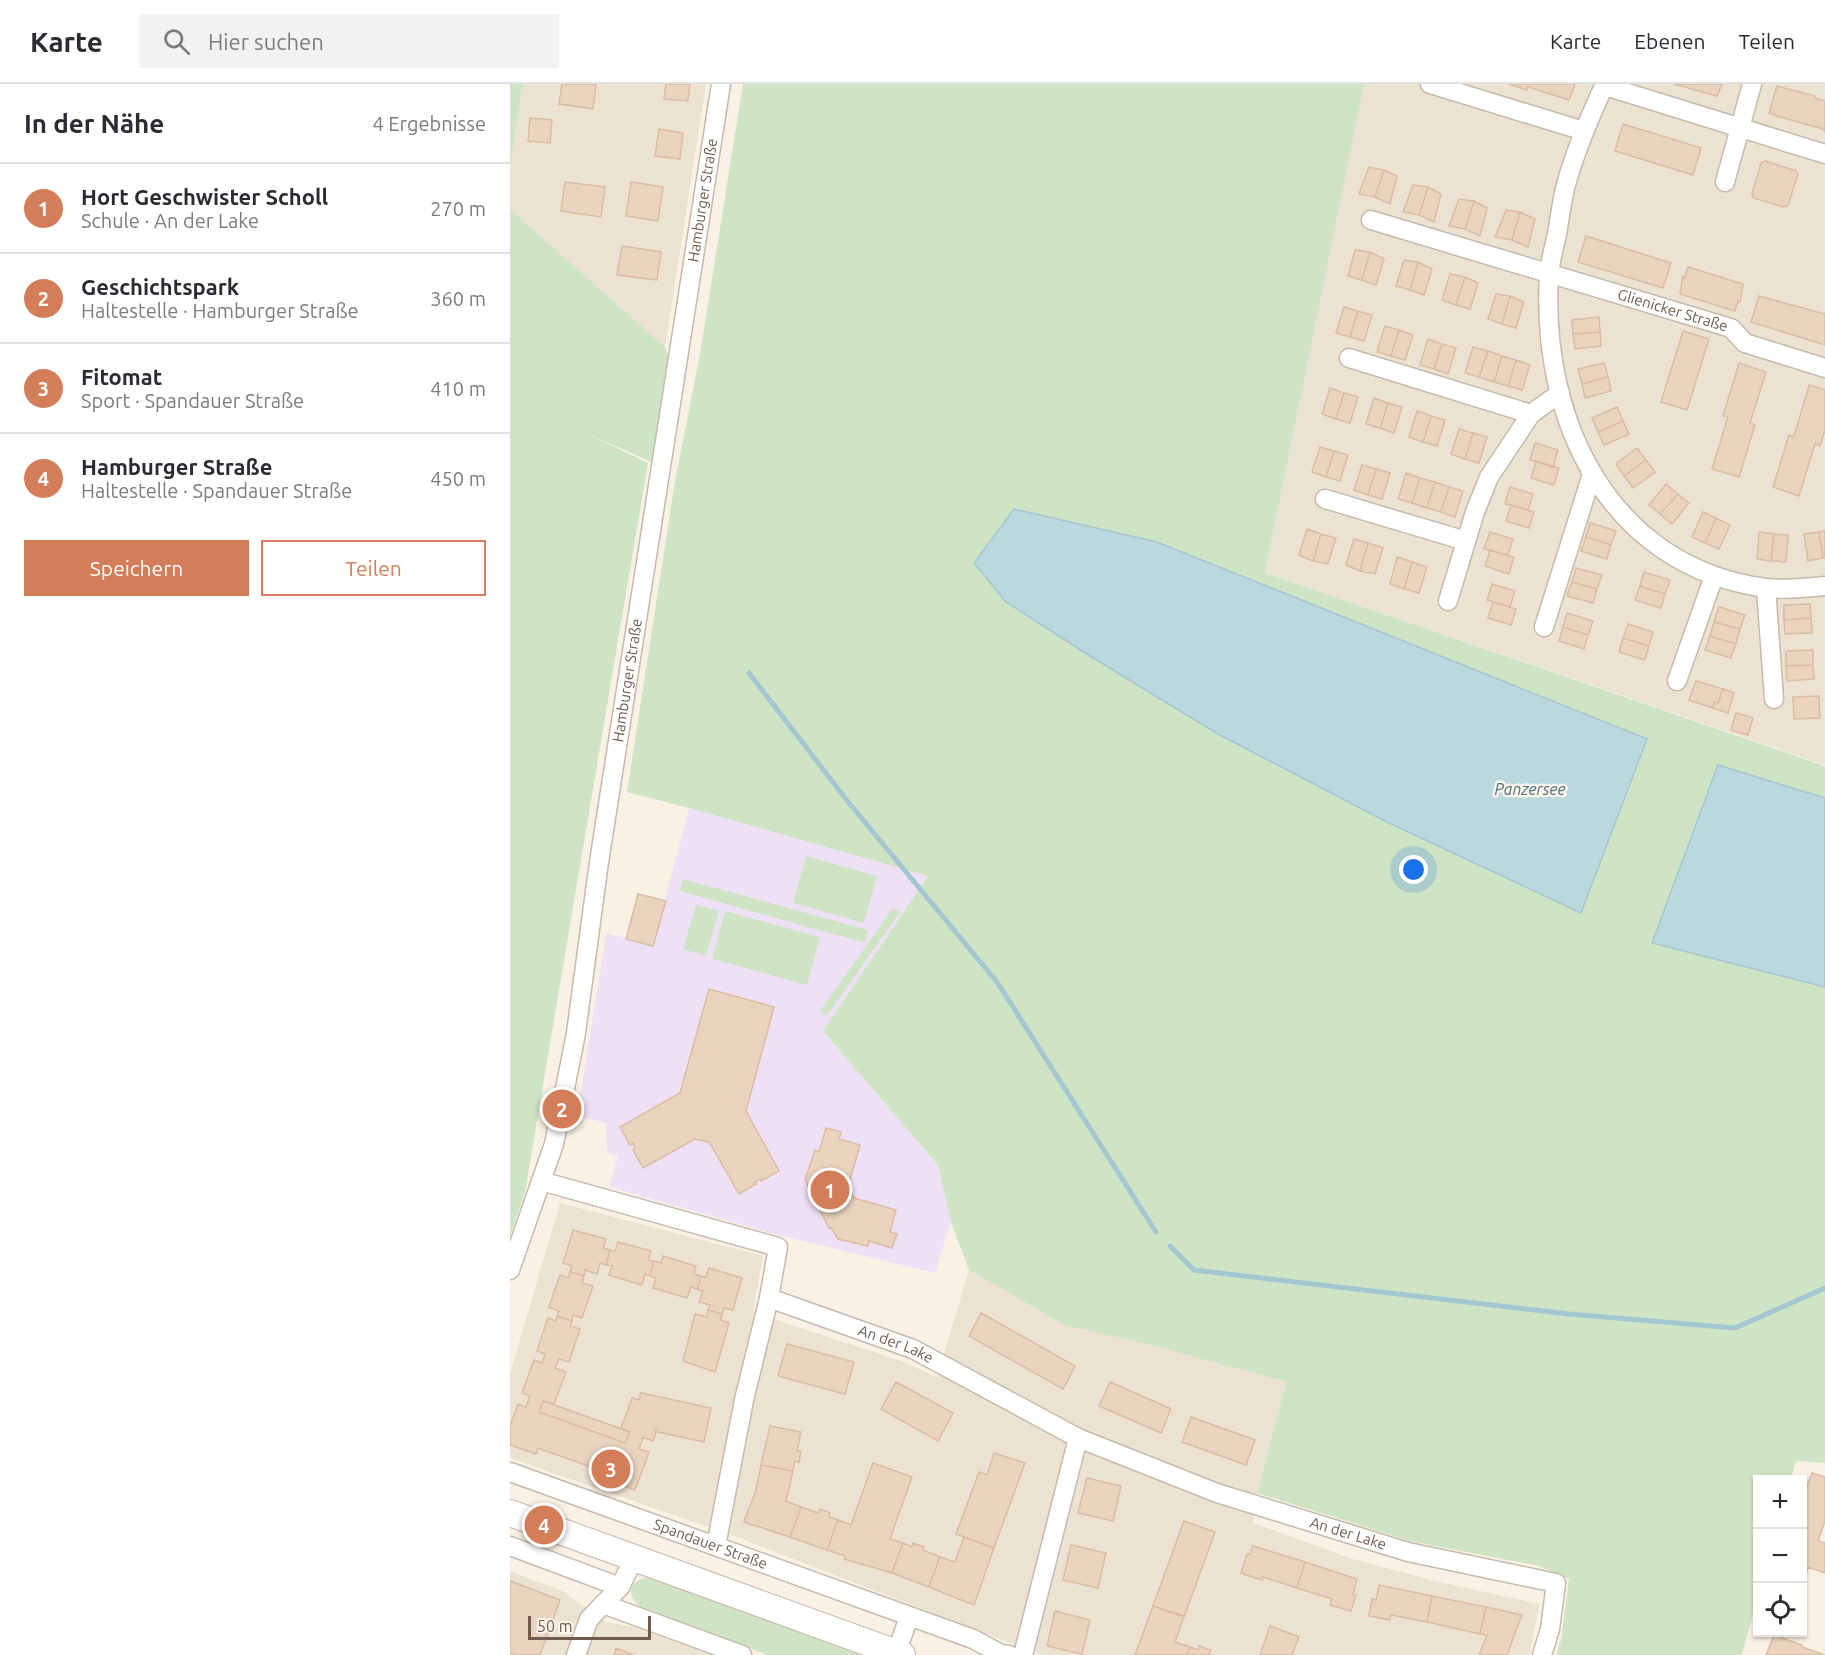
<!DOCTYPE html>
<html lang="de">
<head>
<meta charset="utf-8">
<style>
	:root { --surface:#fff; --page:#f2f2f3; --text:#2b2b33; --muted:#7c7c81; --line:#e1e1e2; --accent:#d37d59 }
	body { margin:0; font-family:Ubuntu,sans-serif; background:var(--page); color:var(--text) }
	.controls { position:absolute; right:18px; bottom:18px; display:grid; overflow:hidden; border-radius:0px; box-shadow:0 2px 4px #0004 }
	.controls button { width:54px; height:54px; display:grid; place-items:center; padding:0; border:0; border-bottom:2px solid var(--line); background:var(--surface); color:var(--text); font:30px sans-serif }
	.scale { position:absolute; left:18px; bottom:15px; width:123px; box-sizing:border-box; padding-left:6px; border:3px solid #6e5b4d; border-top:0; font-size:16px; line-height:21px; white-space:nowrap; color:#6e5b4d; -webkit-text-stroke:4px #fcf6ea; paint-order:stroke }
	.you { position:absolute; left:904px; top:786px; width:21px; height:21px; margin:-15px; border:4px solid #fff; border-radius:50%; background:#1a73e8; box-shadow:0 0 0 9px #1a73e833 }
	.badge { display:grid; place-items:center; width:39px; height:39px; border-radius:50%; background:var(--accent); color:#fff; font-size:20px; font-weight:700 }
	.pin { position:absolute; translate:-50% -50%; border:3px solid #fff; box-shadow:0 2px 6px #0006 }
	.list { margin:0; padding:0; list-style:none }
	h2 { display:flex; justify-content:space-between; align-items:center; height:78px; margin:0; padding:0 24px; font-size:26px }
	h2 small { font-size:20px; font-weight:400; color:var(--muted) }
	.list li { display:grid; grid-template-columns:39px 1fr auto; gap:18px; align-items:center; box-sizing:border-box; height:90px; padding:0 24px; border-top:2px solid var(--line) }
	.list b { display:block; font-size:22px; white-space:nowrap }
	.list p { margin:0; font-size:20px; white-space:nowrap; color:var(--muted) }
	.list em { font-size:20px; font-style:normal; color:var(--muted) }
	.actions { display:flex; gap:12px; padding:18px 24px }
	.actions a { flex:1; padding:14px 0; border:2px solid var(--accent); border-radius:0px; text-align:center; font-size:21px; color:var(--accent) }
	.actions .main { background:var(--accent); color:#fff }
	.icon { flex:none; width:33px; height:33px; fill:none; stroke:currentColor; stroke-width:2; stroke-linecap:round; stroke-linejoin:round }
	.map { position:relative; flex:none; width:1315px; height:1571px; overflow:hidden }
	header { display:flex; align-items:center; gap:36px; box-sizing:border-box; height:84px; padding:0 30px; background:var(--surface); border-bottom:2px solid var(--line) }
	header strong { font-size:28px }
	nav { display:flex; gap:33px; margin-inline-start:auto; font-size:21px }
	.search { width:420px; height:54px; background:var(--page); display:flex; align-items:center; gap:15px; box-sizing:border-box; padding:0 21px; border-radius:0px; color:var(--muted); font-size:22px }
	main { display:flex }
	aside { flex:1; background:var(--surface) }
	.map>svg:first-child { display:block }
	.residential { fill:#ece2d2 }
	.education { fill:#efe1f5 }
	.green { fill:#cfe4c5; fill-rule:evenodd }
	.water { fill:#bbd8df; stroke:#a3c6d0; stroke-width:1.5 }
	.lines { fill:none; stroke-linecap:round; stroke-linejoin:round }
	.stream { stroke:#a3c6d0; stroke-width:5 }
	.building { fill:#ebd4bf; stroke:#dbbca2; stroke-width:1.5 }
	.street-casing { stroke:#c6b9aa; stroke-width:21 }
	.secondary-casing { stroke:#c8b9a8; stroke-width:28 }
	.street { stroke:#fff; stroke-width:18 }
	.secondary { stroke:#fff; stroke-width:26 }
	.labels { text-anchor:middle; stroke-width:5; stroke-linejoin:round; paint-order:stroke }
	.street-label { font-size:15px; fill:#6e5b4d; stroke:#fcf6ea }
	.water-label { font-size:16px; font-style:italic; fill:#4a727f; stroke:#fcf6ea }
</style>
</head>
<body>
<header>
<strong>Karte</strong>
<div class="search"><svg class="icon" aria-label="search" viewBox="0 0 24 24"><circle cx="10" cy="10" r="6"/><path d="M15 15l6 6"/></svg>Hier suchen</div>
<nav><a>Karte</a><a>Ebenen</a><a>Teilen</a></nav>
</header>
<main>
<aside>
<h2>In der Nähe<small>4 Ergebnisse</small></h2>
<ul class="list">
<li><span class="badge">1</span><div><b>Hort Geschwister Scholl</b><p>Schule · An der Lake</p></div><em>270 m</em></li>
<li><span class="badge">2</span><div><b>Geschichtspark</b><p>Haltestelle · Hamburger Straße</p></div><em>360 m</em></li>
<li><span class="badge">3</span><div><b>Fitomat</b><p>Sport · Spandauer Straße</p></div><em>410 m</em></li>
<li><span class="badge">4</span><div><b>Hamburger Straße</b><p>Haltestelle · Spandauer Straße</p></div><em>450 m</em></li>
</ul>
<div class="actions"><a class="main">Speichern</a><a>Teilen</a></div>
</aside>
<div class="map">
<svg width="1315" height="1571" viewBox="0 0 1315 1571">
	<rect width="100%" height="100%" fill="#f9f2e4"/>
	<!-- residential -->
	<path class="residential" d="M13 0H196L155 263 0 125V85Z
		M853 0H1315V681L755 489Z
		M50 1119 253 1172 243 1228 391 1277 427 1293 459 1186 554 1241 640 1261 776 1298 747 1409 743 1439 843 1475 925 1497 1030 1520 1019 1571H531L224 1452 0 1374V1290Z
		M0 1487 52 1507 96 1538 127 1544 200 1571H0Z"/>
	<!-- education -->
	<path class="education" d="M179 724 418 792 313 947 428 1081 441 1138 425 1189 260 1149 99 1103 108 1072 97 1069 96 1039 67 1032 96 849 143 861Z"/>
	<!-- green -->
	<path class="green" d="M0 0H13L0 85Z
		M233 0H854L755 489 1315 682V714L1208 682 1142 858 1315 903V1379L1286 1377 1281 1395 1248 1396 1247 1515 1232 1571H1046L1051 1556 1059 1495 1029 1482 900 1457 747 1409 776 1298 640 1261 554 1241 459 1186 441 1138 428 1081 313 947 418 792 179 724 117 708 165 397 190 270ZM465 478 1136 655 1071 829 877 738 708 650 580 572 496 518Z
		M0 125 155 263 161 278 144 379 78 350 138 379 15 1108 0 1152Z
		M296 772 367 792 354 839 283 819Z
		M173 795 358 846 355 859 170 807Z
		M186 821 209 827 196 872 173 865Z
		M383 824 390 828 317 932 310 927Z
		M215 827 310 853 297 901 202 875Z
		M142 1492 364 1571H258L130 1523C114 1507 120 1496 142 1492Z"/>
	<!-- water -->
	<path class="water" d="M504 425 647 458 1137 655 1071 829 877 738 708 650 580 572 496 518 464 479Z
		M1208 681 1315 714V903L1142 859Z"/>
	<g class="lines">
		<!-- stream -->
		<path class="stream" d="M239 589 339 719 487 898 646 1148
			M660 1162 684 1186 1059 1230 1225 1244 1315 1204"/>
	</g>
	<!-- building -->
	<path class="building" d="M52 0H86L83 25 49 20Z
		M156 0H180L178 17 154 15Z
		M999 0H1065L1059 16 1018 3 1017 6Z
		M1164 0H1212L1207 12Z
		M1267 2 1305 12V14L1315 17V48L1313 45 1266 32V31L1259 29Z
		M20 34 42 36 40 59 18 57Z
		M1113 40 1191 64 1183 91 1105 67Z
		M149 45 173 49 170 75 145 72Z
		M1255 77 1286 87 1288 90 1278 121 1274 123 1243 114 1242 110 1251 79Z
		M859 83 874 86 865 113 849 110Z
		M874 86 887 92 880 120 865 113Z
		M55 98 95 103 91 133 51 127Z
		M121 98 153 103 148 137 116 132Z
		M903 101 918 103 909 131 893 128Z
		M918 103 931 110 924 138 909 131Z
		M949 115 964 117 955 145 939 142Z
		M964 117 977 124 970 152 955 145Z
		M996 126 1010 128 1002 156 985 153Z
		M1010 128 1025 135 1018 163 1002 156Z
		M1076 152 1161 179 1153 204 1068 178Z
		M112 162 151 168 147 196 107 191Z
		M845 166 860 168 852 196 838 192Z
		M860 168 874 175 866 201 852 196Z
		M894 176 908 178 900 206 886 202Z
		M908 178 922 185 914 211 900 206Z
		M1178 183 1233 200 1230 218 1228 217 1225 227 1170 210 1173 192 1175 193Z
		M940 190 955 193 946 221 932 216Z
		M955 193 968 199 960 225 946 221Z
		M986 210 1000 212 992 240 978 235Z
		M1000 212 1014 218 1006 244 992 240Z
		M1249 212 1315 230V261L1241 238Z
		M834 223 848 227 840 253 826 249Z
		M848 227 862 231 854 257 840 253Z
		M1089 233 1090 248 1063 250 1062 236Z
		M875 242 889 246 881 272 867 268Z
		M889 246 903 251 895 276 881 272Z
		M1173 247 1199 255 1177 326 1151 318Z
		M1090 248 1091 262 1065 265 1063 250Z
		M918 255 932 260 924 285 910 281Z
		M932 260 946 264 938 290 924 285Z
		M963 263 978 267 969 293 955 289Z
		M978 267 992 272 984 298 969 293Z
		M992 272 1006 276 998 302 984 298Z
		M1006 276 1020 281 1012 306 998 302Z
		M1094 279 1098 293 1072 300 1068 285Z
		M1229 279 1256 288 1240 339 1245 341 1229 393 1202 385 1218 333 1213 332Z
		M1098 293 1101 307 1075 314 1072 300Z
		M1299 301 1315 306V346L1310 362 1305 360 1289 412 1263 403 1279 351 1284 353Z
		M820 304 834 309 826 335 812 330Z
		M834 309 848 313 840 339 826 335Z
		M864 314 878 319 870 344 856 340Z
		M878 319 892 323 884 349 870 344Z
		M1107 323 1113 337 1088 348 1082 334Z
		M907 327 921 332 913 358 899 353Z
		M921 332 935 336 927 362 913 358Z
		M1113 337 1119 350 1094 361 1088 348Z
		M949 345 963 349 955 375 941 370Z
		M963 349 977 353 969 379 955 375Z
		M1025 359 1048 366 1043 383 1020 376Z
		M810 363 824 367 816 393 802 388Z
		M1127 364 1136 376 1114 392 1106 380Z
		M824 367 838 371 830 397 816 393Z
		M1136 376 1145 388 1123 404 1114 392Z
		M1026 377 1049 384 1044 401 1021 394Z
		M852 381 866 385 858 411 844 406Z
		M866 385 880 389 872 415 858 411Z
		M896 389 910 394 902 419 888 415Z
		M910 394 925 398 917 424 902 419Z
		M925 398 939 403 931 428 917 424Z
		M1156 400 1168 410 1150 430 1139 421Z
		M939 403 953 407 945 433 931 428Z
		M1000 403 1023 410 1018 426 995 420Z
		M1168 410 1179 419 1162 440 1150 430Z
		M1001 421 1024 428 1019 444 996 437Z
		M1193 428 1206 434 1195 459 1182 453Z
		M1206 434 1220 441 1209 465 1195 459Z
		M1080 439 1106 447 1101 461 1076 453Z
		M797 445 811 450 803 477 789 471Z
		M1315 447V474H1313L1309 448Z
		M980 448 1003 455 998 471 974 465Z
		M1249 448 1264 450 1261 477 1247 475Z
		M1309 448 1313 474 1298 477 1294 450Z
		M811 450 826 454 818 480 803 477Z
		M1264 450 1278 451 1276 478 1261 477Z
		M1076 453 1101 461 1097 475 1071 467Z
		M844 455 858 459 850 487 836 481Z
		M858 459 873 464 865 490 850 487Z
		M980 466 1004 473 999 490 975 482Z
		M887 473 902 478 894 505 880 500Z
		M902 478 917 483 909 509 894 505Z
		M1066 484 1092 491 1087 505 1062 498Z
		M1134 488 1160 496 1155 510 1130 502Z
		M1062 498 1087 505 1083 519 1057 512Z
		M982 500 1005 507 1000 523 977 516Z
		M1130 502 1155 510 1151 524 1125 516Z
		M983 518 1006 525 1001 541 978 534Z
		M1300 520 1301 534 1274 536V521Z
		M1209 523 1235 531 1230 545 1204 538Z
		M1057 529 1083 537 1078 551 1053 543Z
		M1301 534 1302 549 1275 550 1274 536Z
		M1204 538 1230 545 1226 560 1200 552Z
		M1118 540 1143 548 1139 562 1113 554Z
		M1053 543 1078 551 1074 565 1049 557Z
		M1200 552 1226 560 1221 574 1195 566Z
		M1113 554 1139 562 1135 576 1109 568Z
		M1303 566V581L1276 582V567Z
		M1303 581 1304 595 1277 597 1276 582Z
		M1186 597 1213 605 1208 619 1204 618 1203 624 1179 616Z
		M1213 605 1224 609 1218 629 1203 624 1204 618 1208 619Z
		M1309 612 1310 634 1284 635 1283 613Z
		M1226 629 1243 634 1238 651 1221 646Z
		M128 810 156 817 143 862 116 855Z
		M199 905 264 923 236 1027 269 1087 251 1097 250 1095 245 1098 246 1100 229 1110 199 1058 185 1055 133 1084 123 1066 125 1064 123 1059 120 1061 110 1043 170 1009Z
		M316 1044 331 1048 329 1055 350 1061 338 1103 344 1114 386 1126 380 1148 387 1150 382 1164 359 1157 358 1162 328 1155 321 1143 319 1144 295 1096 305 1066 309 1068Z
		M63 1146 96 1155 93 1164 100 1166 96 1181 90 1179 87 1190 75 1186 74 1192 60 1188 62 1182 53 1179Z
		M108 1158 141 1167 138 1176 144 1177 140 1192 135 1190 132 1201 99 1191 102 1182 96 1181 100 1166 105 1167Z
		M153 1172 186 1182 184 1190 191 1192 187 1205 181 1203 177 1214 143 1204 146 1194 140 1192 144 1177 151 1179Z
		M199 1184 232 1194 223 1226 214 1224 212 1230 198 1226 200 1221 189 1218 193 1207 187 1205 191 1192 196 1193Z
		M60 1188 74 1192 72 1199 83 1202 72 1234 63 1231 62 1237 47 1232 49 1227 39 1223 50 1191 58 1194Z
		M198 1226 212 1230 211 1236 219 1239 205 1288 173 1277 185 1230 197 1233Z
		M471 1229 565 1282 553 1305 459 1252Z
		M47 1232 62 1237 60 1242 70 1245 59 1278 49 1275 45 1284 56 1288 44 1320 33 1317 29 1328 115 1359 120 1348 111 1344 122 1314 129 1316 131 1309 201 1324 194 1358 148 1348 146 1345 144 1347 146 1349 143 1357 133 1353 129 1365 139 1368 125 1406 93 1394 95 1388 28 1364 26 1370 0 1361V1342L8 1320 16 1323 20 1312 12 1309 24 1276 32 1279 35 1270 27 1267 38 1234 46 1237Z
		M277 1260 344 1278 335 1310 268 1292Z
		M386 1298 443 1329 428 1357 371 1325Z
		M600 1298 661 1325 651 1349 589 1322Z
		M33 1317 120 1348 115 1359 29 1328Z
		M681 1333 745 1356 736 1381 672 1358Z
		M260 1342 291 1348 287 1367H291L289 1378 285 1377 283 1387 251 1381Z
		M484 1369 515 1379 484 1464 446 1450 469 1388 477 1391Z
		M363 1379 402 1393 380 1455 393 1459 382 1489 334 1475 335 1472 317 1466 328 1436 341 1441Z
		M251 1381 283 1387 276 1417 291 1423 280 1453 234 1438 246 1406Z
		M1302 1389 1315 1393V1437L1308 1457 1315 1459V1489L1298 1483 1294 1497 1292 1416Z
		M577 1394 611 1402 603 1437 568 1429Z
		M291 1423 308 1429 310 1425 320 1429 319 1433 328 1436 317 1466 280 1453Z
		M674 1437 705 1448 674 1533 643 1522Z
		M454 1453 484 1464 464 1521 419 1503 430 1473 445 1478Z
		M393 1459 402 1463 403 1459 414 1463 413 1466 430 1473 419 1503 382 1489Z
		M561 1461 596 1469 588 1504 553 1496Z
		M743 1462 795 1478 787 1504 753 1493 752 1496 731 1489 737 1470H740Z
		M795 1478 847 1495 843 1510 846 1511 841 1527 820 1521 822 1515 787 1504Z
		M0 1497 50 1516 30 1571H6L0 1569Z
		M869 1501 922 1512 917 1538 881 1531 880 1536 859 1532 862 1515 866 1516Z
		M922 1512 976 1523 970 1550 917 1538Z
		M643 1522 674 1532 665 1558 680 1563 677 1571H625Z
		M976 1523 1012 1531 997 1571H969L977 1551 970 1550Z
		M545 1527 580 1536 572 1570 537 1562Z
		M760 1542 789 1553 782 1571H750Z
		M1264 1551 1292 1561V1563L1315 1571H1256Z
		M689 1562 701 1566 699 1570 701 1571H677L680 1563 688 1566Z
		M106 1564 124 1571H104Z"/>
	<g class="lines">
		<!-- street casing -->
		<g class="street-casing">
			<g id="street">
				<path d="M920 0 1074 47"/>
				<path d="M1095 0C1080 32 1067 63 1057 97 1052 114 1050 133 1047 150 1044 164 1040 177 1039 191 1030 336 1099 483 1256 504 1275 506 1296 504 1315 502"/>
				<path d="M1095 2 1315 70"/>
				<path d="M1215 98 1242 0"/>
				<path id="s1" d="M861 136 1221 244 1235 259 1315 284"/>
				<path d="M839 274 1021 330"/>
				<path d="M815 415 956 457"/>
				<path d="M1256 504 1264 615"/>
				<path d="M938 517 965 428 979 393 1021 330 1050 309"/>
				<path d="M1034 543 1082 390"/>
				<path d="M1167 597 1204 492"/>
				<path d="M31 1097 268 1163 259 1214 234 1316 206 1462"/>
				<path id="s2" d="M0 1186 44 1060 66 949 89 778 211 0"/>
				<path id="s3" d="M259 1214 403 1265 568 1354 707 1409 898 1468 1046 1499 1040 1545 1032 1571"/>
				<path id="s4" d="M0 1388 463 1555 491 1570 499 1571"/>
				<path d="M0 1462 110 1503"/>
				<path d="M93 1520 232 1571"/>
				<path d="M386 1569 399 1533"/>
				<path d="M66 1571 79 1535 110 1503 124 1474"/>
				<path d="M513 1571 568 1354"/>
			</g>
		</g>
		<!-- secondary casing -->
		<g class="secondary-casing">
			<path id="secondary" d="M0 1429 392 1571"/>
		</g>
		<!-- street -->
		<use href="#street" class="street"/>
		<!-- secondary -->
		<use href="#secondary" class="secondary"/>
	</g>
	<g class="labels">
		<!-- street labels -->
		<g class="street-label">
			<text dy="5" stroke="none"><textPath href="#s2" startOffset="1089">Hamburger Straße</textPath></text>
			<text dy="5" stroke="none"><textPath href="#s1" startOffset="315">Glienicker Straße</textPath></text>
			<text dy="5" stroke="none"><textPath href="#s2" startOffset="603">Hamburger Straße</textPath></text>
			<text dy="5" stroke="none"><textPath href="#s3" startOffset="135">An der Lake</textPath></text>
			<text dy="5" stroke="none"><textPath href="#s3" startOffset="627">An der Lake</textPath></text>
			<text dy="5" stroke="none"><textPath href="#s4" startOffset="213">Spandauer Straße</textPath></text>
		</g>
		<!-- water labels -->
		<g class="water-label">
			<text x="1020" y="711">Panzersee</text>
		</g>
	</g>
</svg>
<div class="controls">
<button>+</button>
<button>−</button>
<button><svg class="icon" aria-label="locate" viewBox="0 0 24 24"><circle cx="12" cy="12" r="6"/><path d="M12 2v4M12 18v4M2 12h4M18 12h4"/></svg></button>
</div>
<div class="scale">50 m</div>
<div class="you"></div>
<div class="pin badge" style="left:320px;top:1106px">1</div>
<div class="pin badge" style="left:52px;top:1025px">2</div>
<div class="pin badge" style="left:101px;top:1385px">3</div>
<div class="pin badge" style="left:34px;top:1441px">4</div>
</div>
</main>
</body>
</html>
